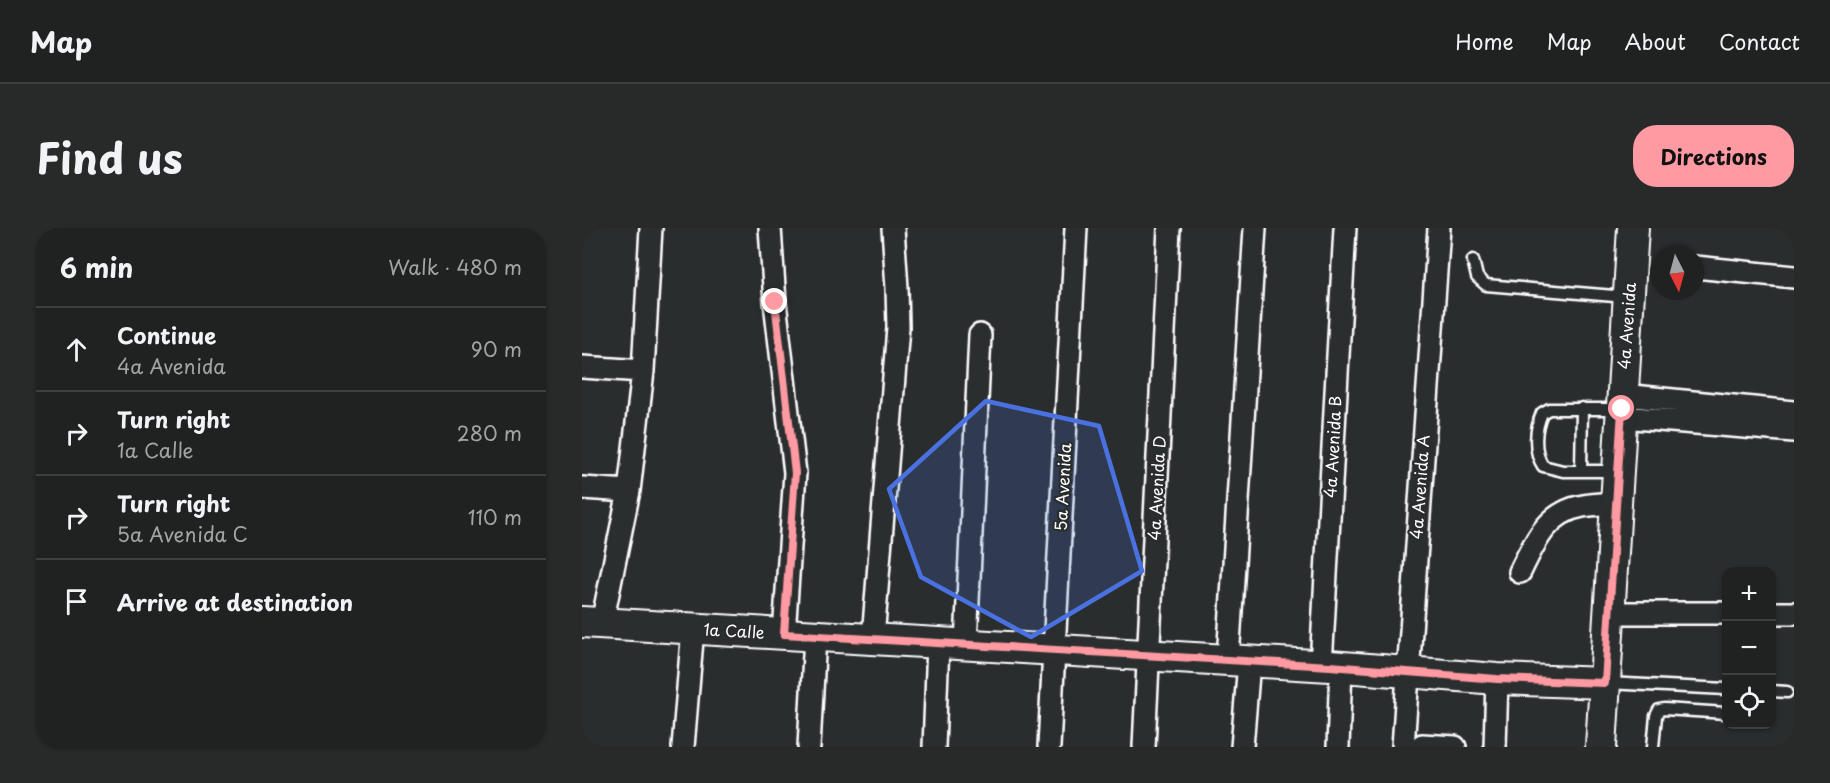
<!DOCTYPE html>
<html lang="en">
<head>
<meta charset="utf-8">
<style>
	:root { --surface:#202222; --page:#282a2a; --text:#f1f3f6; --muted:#a2a4a5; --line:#3d3f40; --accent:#ff9aa2 }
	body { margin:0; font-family:"Playpen Sans",sans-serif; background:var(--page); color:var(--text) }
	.controls { position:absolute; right:18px; bottom:18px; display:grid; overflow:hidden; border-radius:12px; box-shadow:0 2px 4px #0004 }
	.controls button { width:54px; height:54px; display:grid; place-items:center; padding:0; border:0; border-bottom:2px solid var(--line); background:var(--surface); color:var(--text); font:30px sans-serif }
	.compass { position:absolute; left:1068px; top:18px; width:54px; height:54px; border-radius:50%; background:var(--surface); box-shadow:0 2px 4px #0004; rotate:174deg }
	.stop { position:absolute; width:18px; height:18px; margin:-14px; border:4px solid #ff9aa2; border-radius:50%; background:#fff }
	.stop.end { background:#ff9aa2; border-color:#fff; box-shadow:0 2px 6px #0008 }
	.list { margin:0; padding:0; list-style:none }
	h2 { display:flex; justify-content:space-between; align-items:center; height:78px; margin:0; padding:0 24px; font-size:26px }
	h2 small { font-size:20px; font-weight:400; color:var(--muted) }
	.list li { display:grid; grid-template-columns:39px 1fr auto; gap:18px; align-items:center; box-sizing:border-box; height:84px; padding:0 24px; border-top:2px solid var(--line) }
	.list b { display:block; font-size:22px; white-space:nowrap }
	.list p { margin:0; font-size:20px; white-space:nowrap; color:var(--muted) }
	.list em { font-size:20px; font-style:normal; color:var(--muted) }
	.icon { flex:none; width:33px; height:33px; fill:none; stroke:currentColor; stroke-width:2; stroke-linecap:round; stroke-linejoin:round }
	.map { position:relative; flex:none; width:1212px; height:519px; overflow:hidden; border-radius:24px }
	header { display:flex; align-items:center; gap:36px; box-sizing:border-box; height:84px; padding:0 30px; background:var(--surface); border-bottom:2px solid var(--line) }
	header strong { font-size:28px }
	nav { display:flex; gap:33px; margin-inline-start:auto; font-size:21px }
	.intro { display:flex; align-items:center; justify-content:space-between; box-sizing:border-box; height:144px; padding:0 36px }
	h1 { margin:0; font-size:42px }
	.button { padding:15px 27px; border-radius:24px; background:var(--accent); color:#111; font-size:21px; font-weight:700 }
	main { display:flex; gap:36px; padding:0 36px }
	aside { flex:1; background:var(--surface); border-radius:24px; box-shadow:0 2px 4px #0004 }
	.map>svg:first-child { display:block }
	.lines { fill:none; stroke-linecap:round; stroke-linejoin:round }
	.lane-casing { stroke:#fff; stroke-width:15 }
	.street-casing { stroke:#fff; stroke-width:26 }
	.secondary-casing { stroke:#fff; stroke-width:34 }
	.lane { stroke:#2a2d2e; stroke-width:10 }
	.street { stroke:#2a2d2e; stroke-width:21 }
	.secondary { stroke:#2a2d2e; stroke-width:30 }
	.route { stroke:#ff9aa2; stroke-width:8 }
	.marked { fill:#4a71e0; fill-opacity:0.2; stroke:#4a71e0; stroke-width:4.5; stroke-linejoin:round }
	.labels { text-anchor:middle; stroke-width:4.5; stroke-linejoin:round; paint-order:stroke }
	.street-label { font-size:16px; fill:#fff; stroke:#2a2d2e }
</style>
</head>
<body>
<header>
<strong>Map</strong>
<nav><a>Home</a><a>Map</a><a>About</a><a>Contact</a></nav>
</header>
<div class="intro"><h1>Find us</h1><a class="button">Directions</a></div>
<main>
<aside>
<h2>6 min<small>Walk · 480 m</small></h2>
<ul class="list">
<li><svg class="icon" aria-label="ahead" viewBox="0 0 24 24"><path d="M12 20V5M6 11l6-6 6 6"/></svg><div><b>Continue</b><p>4a Avenida</p></div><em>90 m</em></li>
<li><svg class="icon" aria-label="right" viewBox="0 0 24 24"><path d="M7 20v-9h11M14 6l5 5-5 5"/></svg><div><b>Turn right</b><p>1a Calle</p></div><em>280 m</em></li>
<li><svg class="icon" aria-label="right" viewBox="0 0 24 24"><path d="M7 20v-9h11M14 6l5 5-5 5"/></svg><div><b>Turn right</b><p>5a Avenida C</p></div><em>110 m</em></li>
<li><svg class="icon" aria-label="arrive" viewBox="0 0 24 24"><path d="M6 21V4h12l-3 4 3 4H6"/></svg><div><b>Arrive at destination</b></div></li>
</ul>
</aside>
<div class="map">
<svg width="1212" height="519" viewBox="0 0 1212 519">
	<rect width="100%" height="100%" fill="#2a2d2e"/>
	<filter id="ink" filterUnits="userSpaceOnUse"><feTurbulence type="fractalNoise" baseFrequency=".0167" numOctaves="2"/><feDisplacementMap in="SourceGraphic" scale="12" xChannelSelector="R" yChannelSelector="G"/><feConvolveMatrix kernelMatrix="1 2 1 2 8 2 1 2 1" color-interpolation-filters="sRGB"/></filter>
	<g filter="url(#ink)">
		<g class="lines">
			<!-- lane casing -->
			<g class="lane-casing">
				<path id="lane" d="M891 32 895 49 904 57 1044 69
					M999 243 1000 180
					M1033 243H981L961 238C951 223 953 201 960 185L967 181H1037
					M1025 455 1144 461
					M1190 463 1205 464
					M1071 519 1074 488 1077 482 1082 481 1144 485"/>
			</g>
			<!-- street casing -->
			<g class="street-casing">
				<path id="street" d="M188 0 193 74 213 245 202 406
					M1113 39 1212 49
					M0 139 61 143
					M1041 167 1212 184
					M1040 189 1212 203
					M0 260 47 263
					M938 344C952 315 965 284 1001 278 1012 276 1023 276 1034 275
					M1028 385H1144
					M1190 385H1212
					M20 395 47 263 61 143 69 0
					M291 411 316 99 315 60 311 0
					M384 417 398 107
					M646 432 673 0
					M739 438 763 0
					M840 517 873 519
					M101 519 111 400
					M227 519 233 408
					M352 519 356 416
					M467 519 494 0
					M562 519 587 0
					M660 519 667 434
					M756 519 759 439
					M821 519 857 0
					M913 519 915 451"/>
			</g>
			<!-- secondary casing -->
			<g class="secondary-casing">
				<path id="secondary" d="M0 394 748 438 915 451 1023 455
					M1019 519 1051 0"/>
			</g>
			<!-- lane -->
			<use href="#lane" class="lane"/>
			<!-- street -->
			<use href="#street" class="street"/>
			<!-- secondary -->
			<use href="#secondary" class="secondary"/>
		</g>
	</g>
	<g class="lines" filter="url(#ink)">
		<!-- route -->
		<path class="route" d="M193 74 213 245 202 406 748 438 915 451 1023 455 1040 181"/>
	</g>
	<!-- marked area -->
	<path class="marked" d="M404 173 517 198 560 343 449 409 339 349 307 261Z"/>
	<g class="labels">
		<!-- street labels -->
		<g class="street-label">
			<text transform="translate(1045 98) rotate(-86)" y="6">4a Avenida</text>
			<text transform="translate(751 219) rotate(-87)" y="6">4a Avenida B</text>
			<text transform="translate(481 259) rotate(-87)" y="6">5a Avenida</text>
			<text transform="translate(838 259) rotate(-86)" y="6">4a Avenida A</text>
			<text transform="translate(575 260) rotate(-87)" y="6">4a Avenida D</text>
			<text transform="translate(152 403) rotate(3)" y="6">1a Calle</text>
		</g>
	</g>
</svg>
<div class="controls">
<button>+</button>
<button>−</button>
<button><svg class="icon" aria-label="locate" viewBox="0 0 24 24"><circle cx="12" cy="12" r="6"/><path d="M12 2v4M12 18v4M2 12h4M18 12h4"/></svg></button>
</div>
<svg class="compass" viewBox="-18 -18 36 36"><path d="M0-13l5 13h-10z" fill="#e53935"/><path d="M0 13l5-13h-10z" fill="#a2a4a5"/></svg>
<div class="stop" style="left:1040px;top:181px"></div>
<div class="stop end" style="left:193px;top:74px"></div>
</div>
</main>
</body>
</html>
